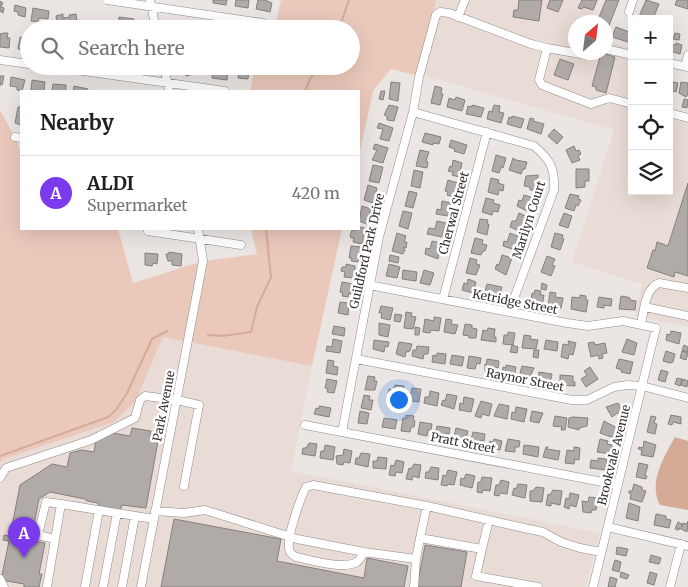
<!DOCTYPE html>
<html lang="en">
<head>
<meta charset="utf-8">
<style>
	:root { --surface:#fff; --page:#f2f2f2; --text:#202124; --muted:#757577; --line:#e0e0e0; --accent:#7c3aed }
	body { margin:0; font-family:Merriweather,serif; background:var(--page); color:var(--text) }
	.controls { position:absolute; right:15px; top:15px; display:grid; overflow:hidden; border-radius:0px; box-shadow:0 5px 20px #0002 }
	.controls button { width:45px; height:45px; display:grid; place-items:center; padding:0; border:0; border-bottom:1px solid var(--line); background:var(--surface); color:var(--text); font:25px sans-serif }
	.compass { position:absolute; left:568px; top:15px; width:45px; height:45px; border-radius:50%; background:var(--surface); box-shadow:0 5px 20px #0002; rotate:28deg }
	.you { position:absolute; left:398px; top:399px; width:18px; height:18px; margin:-12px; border:4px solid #fff; border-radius:50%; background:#1a73e8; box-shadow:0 0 0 8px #1a73e833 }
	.badge { display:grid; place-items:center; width:32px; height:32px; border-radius:50%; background:var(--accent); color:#fff; font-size:16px; font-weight:700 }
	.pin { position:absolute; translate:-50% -41px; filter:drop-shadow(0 1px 2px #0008) }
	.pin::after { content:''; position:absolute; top:26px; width:18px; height:15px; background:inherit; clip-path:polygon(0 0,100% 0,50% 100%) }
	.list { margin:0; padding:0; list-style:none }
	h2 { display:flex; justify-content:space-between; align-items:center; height:65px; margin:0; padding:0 20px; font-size:21px }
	h2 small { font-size:16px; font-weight:400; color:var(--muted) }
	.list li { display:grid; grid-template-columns:32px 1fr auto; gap:15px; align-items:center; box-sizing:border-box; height:75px; padding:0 20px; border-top:1px solid var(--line) }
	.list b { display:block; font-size:19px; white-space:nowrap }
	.list p { margin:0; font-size:16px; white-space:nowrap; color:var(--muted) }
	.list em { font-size:16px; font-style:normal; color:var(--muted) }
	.icon { flex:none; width:28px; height:28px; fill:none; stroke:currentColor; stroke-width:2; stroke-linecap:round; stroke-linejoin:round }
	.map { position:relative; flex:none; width:688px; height:587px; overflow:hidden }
	.search { position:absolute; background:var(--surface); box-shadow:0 5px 20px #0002; left:20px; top:20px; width:340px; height:55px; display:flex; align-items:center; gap:12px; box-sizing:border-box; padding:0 18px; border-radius:28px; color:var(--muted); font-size:19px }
	.panel { position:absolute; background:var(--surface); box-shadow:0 5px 20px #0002; left:20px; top:90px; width:340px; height:140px; border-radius:0px }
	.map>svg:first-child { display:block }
	.built { fill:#e9dbd5 }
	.green { fill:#eac9bb }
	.water { fill:#d5ab98 }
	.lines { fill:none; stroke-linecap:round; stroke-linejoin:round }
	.stream { stroke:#d5ab98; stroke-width:2 }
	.building { fill:#b0aaa8; stroke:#85817e }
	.minor-casing { stroke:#908b89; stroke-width:9 }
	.minor { stroke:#fff; stroke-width:8 }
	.labels { text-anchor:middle; stroke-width:5; stroke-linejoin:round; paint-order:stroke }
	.street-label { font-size:12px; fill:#333130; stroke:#fff }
</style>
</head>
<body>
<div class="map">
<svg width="688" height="587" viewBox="0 0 688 587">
	<rect width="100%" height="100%" fill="#ebe6e4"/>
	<!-- built -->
	<path class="built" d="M436 0H599L590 22H576V52H606V41L632 48V88L627 98 632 100V191H669V109L688 114V327L635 316 642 284 572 262 614 130 418 74Z
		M163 337 312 366 291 471 600 533 586 587H0V463L3 459 135 402Z"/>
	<!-- green -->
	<path class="green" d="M281 0H436L419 76 391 69 373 91 359 156V91H250L255 66H351V29H274Z
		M0 110 15 137 21 152V229H118L133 283 203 261 257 254 251 229H342L312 366 163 337 135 402 114 422 3 459 0 463Z"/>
	<!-- water -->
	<path class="water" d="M675 437 688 441V510L660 505C648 482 664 457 675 437Z"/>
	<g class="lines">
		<!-- stream -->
		<path class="stream" d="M339 29 349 0
			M305 91 310 79 319 66
			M208 335 222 336 251 332 257 307 271 277 266 229
			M0 456 108 417 116 410 127 393 152 339 167 331"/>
	</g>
	<!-- building -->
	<path class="building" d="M213 0H227L226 5 213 3Z
		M236 0H249L248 8 235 6Z
		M258 0H265L272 3 270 12 256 9Z
		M519 0H542L539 21 513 17 514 10H518Z
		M550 0H563L558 12 547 8Z
		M582 0H597L593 10 583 7 582 9 578 8Z
		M606 0H619L606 33V22H597Z
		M646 0 659 4 653 19H638Z
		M677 0H688V9L675 5Z
		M0 1 3 3 1 7 4 8 3 13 0 11Z
		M15 5 26 8 25 17 21 16 18 15V12L14 11Z
		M33 8 49 11 48 19 39 18 38 22 31 21Z
		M63 14V18L70 17 69 15 76 14 77 21 71 22 72 27 58 29 56 16Z
		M119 17 134 19 133 29H124V26H118Z
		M180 24 181 28 183 29H168L167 25Z
		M94 25 102 26V29H89V27L93 28Z
		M616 27 632 33 631 43 612 37Z
		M4 33H8L7 38H10L9 48 0 47V34Z
		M675 33 680 34 679 40 673 39Z
		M20 37 25 38V41L29 42V51L18 49Z
		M676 43 682 45 680 54 670 51 671 45H676Z
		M601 53 615 57 606 93 596 90V87L592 86Z
		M560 59 574 64 568 80 554 75Z
		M182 66H192L194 74 186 76Z
		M237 66 249 67 248 79 238 78 239 73H236Z
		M213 68 228 70 227 80 212 78Z
		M0 76H4L2 85H0Z
		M11 77 25 80 22 91 17 90V87L10 86Z
		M32 80 45 82 44 91 31 90Z
		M669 81 672 82V85L673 82 678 83 676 92 669 90Z
		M391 82 400 83 398 101 389 99Z
		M681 82 688 83V94L686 97 679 93Z
		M53 84 66 85V91H52Z
		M74 86 88 89 87 91H73Z
		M435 86 442 88 441 94H443L440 105 431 103Z
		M381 91H385L383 100 379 99Z
		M456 97 465 100 462 111 447 107 449 98 455 100Z
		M684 99 688 100 687 108 682 107Z
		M389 105 398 107 394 121 387 120V116L384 115Z
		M472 105 484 108 481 117 466 114 468 106 472 107Z
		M494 105 500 106 499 112 504 113 501 123 487 119 489 111 492 112Z
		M18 107H21V125L15 123Z
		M512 116 524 119 521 128 507 124 509 117 512 118Z
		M530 118 534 119 533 121 544 124 541 134 527 129Z
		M379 123 393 128 389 141 380 139 383 129 377 128Z
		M554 129 563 137 557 144 548 136Z
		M425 133 441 137 439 144 433 143V145L422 142Z
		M451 140 467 145 464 154 454 151 455 149 449 147Z
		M375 144 388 148 383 163 372 160 377 150 373 149Z
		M574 146 576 151 579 150 581 154 578 156 580 160 572 163 566 150Z
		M420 150 429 152 426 161 428 162 427 168 416 166Z
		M496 155 506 158 503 168 501 167 499 173 492 171Z
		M513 158 516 160 527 162 525 169H523L521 174 509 170Z
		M453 160 462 163 459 177 452 175 453 172 448 171 450 166 452 167Z
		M373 165 383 167 379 183 369 181Z
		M576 169H589V181H585V187L576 188Z
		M414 170 423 172 420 188 411 186Z
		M538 175V180H540V188H538V190H530V187L524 186 526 176Z
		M491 178 499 180 498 183 504 185 503 191 499 190 498 195 488 192Z
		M448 180 458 183 454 197 447 195 448 192 445 191Z
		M688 183V276L675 272 674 277 647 268 653 250 655 251 657 242 668 246Z
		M368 185 377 188 373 203 364 200Z
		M409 191 417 193 413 208 405 206Z
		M570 194 579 196 578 199 581 200 578 206 576 205 574 211 565 208Z
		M524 195 534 198 529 212 517 206 519 200 522 201Z
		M486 198 494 200 493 203 500 205 498 212 493 211 492 215 482 212Z
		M442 201 451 203 448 216 436 214 437 209 441 210Z
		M362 206 371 209 367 224 359 221Z
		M403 211 412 213 408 229 399 226Z
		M519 213 528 217 522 232 510 227 512 221H516Z
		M564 213 572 216 568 228 559 225Z
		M480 219 488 220 487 224H489L487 235 477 232Z
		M437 221 446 223 442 237 427 234 429 228 435 229Z
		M359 227 365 228 362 244 353 242 354 238H351L350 235 352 230 355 231V229H359Z
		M397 233 406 236 404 242H407L406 248 403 247 405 250 403 254 392 251Z
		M510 233 520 237 515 250 503 246 504 241 507 242Z
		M555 233 563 235 562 238 564 239 560 250 551 247Z
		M475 238 483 240 482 244 487 245 485 251H483L481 255 471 253Z
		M432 241 441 243 438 259 425 254 426 248 430 249Z
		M351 246 361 247 358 262 351 261 352 258H349Z
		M169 252 182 254 181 266 172 265V261H168L166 254H169Z
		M145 253 158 254 157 264 153 263 152 266 145 265Z
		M390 255 399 257 398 263 389 261Z
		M502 255 512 258 506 275 495 269 497 264 499 265Z
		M547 256 555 259 552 265 555 266 551 276 541 272Z
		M470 258 477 260 476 264 480 265 476 275 466 273Z
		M346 264 355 266V278L344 277 345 272 341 271 342 267H346Z
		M389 264 400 267 397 278 386 276Z
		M403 270 417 272 416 281 402 279Z
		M424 270 434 273 430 285 420 283Z
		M468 279 476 282 473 293 462 290 464 283 467 284Z
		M342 282 353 284 351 294 349 293 348 297 342 296 343 293 340 292Z
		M542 283 547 285 546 290 541 289Z
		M487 284 502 287 499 299 492 297 493 295 485 292Z
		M535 290 541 291 540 295H544L542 307 535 305V303L531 302 532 293 534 294Z
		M550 292 556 293 555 297 563 298 561 308 548 307Z
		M580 295 586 296V300H588L586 312 571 309 572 297 580 298Z
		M621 296 627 297 630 298V300L636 301 635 310 619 309Z
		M599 297 612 299 611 306 604 305V308L597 307Z
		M340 302 349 303 348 315 338 313Z
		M381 306 393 308 390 320 381 318 382 313H379Z
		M406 312 412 313 411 316 416 317 413 329 404 328Z
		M395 314 402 315 400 322 394 321Z
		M434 317 441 318 439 331 431 330 430 333 423 332 425 319 434 321Z
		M446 319 452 320 451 324 458 325 455 334 444 332Z
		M379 323 390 325 388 337 379 335Z
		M465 324 472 325V328L477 329 476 338H469V336L463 335Z
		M334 326 345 328 344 336 332 334Z
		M415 327 420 328 419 335H415Z
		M488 328 495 329 494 337H496V342L481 340 483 330 487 331Z
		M671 331 681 333 679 344 666 340 667 334 670 335Z
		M508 332 515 333 513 345 503 344 504 335H508Z
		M524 335 531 336 530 339 538 340 536 349 522 348Z
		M333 339 342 341 340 353 326 351 327 346 332 347Z
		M627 339 637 343 634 355 622 352Z
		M374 340 389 342 388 347 385 346 384 352 373 349Z
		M546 340 558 342 557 351 544 349Z
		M568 341 576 343 573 355 569 354 568 359 561 357 563 344 569 345Z
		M399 342 412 344 410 351 406 352 405 357 396 354Z
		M594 342 595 345 605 343 607 353 602 354 603 358 599 359 598 355 591 357 588 343Z
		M512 345 518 347 517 353 510 352Z
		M684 345 688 347V352L682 350Z
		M417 346 429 347 428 354H424L423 359 412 356 413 350H416Z
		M534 350H539L538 358 533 357Z
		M666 351 675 354 673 362 670 363 663 361Z
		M682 351 688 353 686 360 680 358Z
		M437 353 446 354 445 364 432 362 433 355 437 356Z
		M452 355 464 357 462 366 450 364Z
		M469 356 481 358 480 364 477 363 475 369 467 368Z
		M487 359 499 361 498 368 495 367 494 373 485 371V364L486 365Z
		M619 359 633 362 630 374 621 372 622 370 616 368Z
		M328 360 334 361 333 366 338 367 337 375 326 373Z
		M506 365 516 367 514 377 502 375 503 367 506 368Z
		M522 366 534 368 529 379 519 377Z
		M590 367 598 379 586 387 581 379 587 375 584 371Z
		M661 370 668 372 665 382 658 380Z
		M539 372 552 374 550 384 538 382Z
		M560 375 573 376V382H575V386L560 385Z
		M368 376 375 377 374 381H377L375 390H365Z
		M677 378 682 379 680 386 675 384Z
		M327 379 337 381 334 393 327 392 328 389 325 388Z
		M683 379 688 381 687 387 681 385Z
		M395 385 404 386 402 399 388 397 389 389 393 390Z
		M412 388 421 389 419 402 406 400 407 393H411Z
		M430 391 439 393 437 406 424 403 425 397H429Z
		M447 394 457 396 454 409 441 405 443 400 445 401Z
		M364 395 370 396 369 400H373L371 410 361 408Z
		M464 397 474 399 471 412 459 410 460 403 463 404Z
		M481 401 492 404 489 416 482 414 481 418 475 416Z
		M618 403 622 410 612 417 606 407Z
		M499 404 509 406 507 419 494 416Z
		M319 406 331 408 329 417 314 414 316 408 319 409Z
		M516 407 527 409 524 422 511 419 512 412 515 413Z
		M360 411 369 413 367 424 358 423Z
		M532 411 543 413 539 423 530 421Z
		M406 415 414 416 413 420 415 421 414 427H411L410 432 401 431 403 418H406Z
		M671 415 681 417V424L673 422 672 425 668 424Z
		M555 416 567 418 565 430H561L562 427 553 426Z
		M651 416 656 417 654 423 657 424 655 434 647 432Z
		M573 417 588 418 587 426 579 428V430L568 427 569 418Z
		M384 418 397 420 395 429 382 427Z
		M604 421 617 428 614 438 600 433Z
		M420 422 432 424 431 430H428L427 436 418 434Z
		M437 426 450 428 449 434 446 433 445 439 435 437Z
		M132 428 151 431 150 436 154 437 153 440 158 441 146 508 122 505 120 511 99 507 98 503 87 501 85 499 50 492 39 499 31 540 10 536 20 485 52 464 67 467 70 453 81 450 94 452 96 440 113 433 130 436Z
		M456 428 468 431 466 438 464 437 462 442 453 441Z
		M473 432 485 434 484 441 481 440 480 446 470 444Z
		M494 439 502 441 500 450 489 447 490 441 493 442Z
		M508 439 520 441 519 447H515V452L505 451Z
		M600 439 608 441 607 444 612 445 610 454 597 452Z
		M644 441 656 445 653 457 641 455 642 450 638 449 639 447 643 448Z
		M309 443 317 444 315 456 302 454 303 448H306Z
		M325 445 335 447 333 460 320 458 321 451H324Z
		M524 445 539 447 538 457 523 454Z
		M546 447H548L547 449 560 451 558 460 543 457Z
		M574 447 580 448 579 460 575 459 574 464 565 463 567 450 574 451Z
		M344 449 352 451 350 463 344 462 343 465 337 464 336 456 343 455Z
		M361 453 370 454 368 467 355 464 356 458H359Z
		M378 457 387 458 386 469 373 468V461H377Z
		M598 458 607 459 606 470 590 468 591 460 598 461Z
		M396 460 404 462 402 473 396 472 395 476 389 475 391 465 394 466Z
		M639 463 648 465 645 475 647 476 646 479 636 477Z
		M414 464 421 465 419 478 413 476 412 480 406 479 409 468 411 469Z
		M431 467 439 468 438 480 425 478 426 472H429Z
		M448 470 457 472 454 485 448 484 447 486 441 485 443 475 446 476Z
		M466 474 475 476 472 488 460 485 461 478 464 479Z
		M482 477 492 478 490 491 483 490 482 493 477 492 478 482H481Z
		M501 480 509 482 507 494 500 493 499 496 494 495 496 485H499Z
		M518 484 527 485 525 498 512 495 514 488 516 489Z
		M634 484 642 487V490L646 491 642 502 630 499 631 494 629 493V491H632Z
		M536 487 544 488 542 502 530 501V491H533Z
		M553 490 562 491 560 505 551 503V506L546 505 548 494 550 495Z
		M570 493 579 495 576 507 570 505 569 509 564 507 566 498 569 499Z
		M589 497 598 498 596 510H592L591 513 583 512 582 501 588 502Z
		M629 503 640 507 638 521 626 518Z
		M656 514 666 516V519L671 520 669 528 654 525Z
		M174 519 281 539 277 561 364 578 367 558 408 566 404 587H161Z
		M688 521 687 532 679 528V530L675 529 678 522 682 524V527L683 523 687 524Z
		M4 535 45 543 39 574H42L39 587H24V584L1 580 9 541 3 540Z
		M425 545 467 552 461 587H417Z
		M617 547 628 549 626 556 616 554Z
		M651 555 661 558 659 564 649 562Z
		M615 560 621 562 619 572 612 570Z
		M621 572 629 575 627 579 620 577Z
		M650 572 657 574 654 585 647 583Z
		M610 577 617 579 615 587H608Z"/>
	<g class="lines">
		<!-- minor casing -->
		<g class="minor-casing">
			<path id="minor" d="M107 0 263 23
				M150 0 156 29
				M629 12 633 0
				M458 17 465 0
				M606 49 632 55
				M590 52 586 55 547 48 539 80 542 85 591 104 609 98 632 104
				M0 60 29 64
				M669 63 688 67
				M48 66 225 91
				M164 66 169 91
				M685 66 688 55
				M413 112 534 146C551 160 555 169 554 190L509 312
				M669 113 688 118
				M15 137 21 138
				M148 231 241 245
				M369 285 567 323 588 326 623 321 656 328 593 587
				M443 299 487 132
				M645 307 688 316
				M641 324C644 310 645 289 659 283L688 288
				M356 359 572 400H587L614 387 627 385 642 386 688 398
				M305 425 618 485
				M342 432 379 237 413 112 419 77 436 15 440 12 449 13 531 44 547 48
				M0 478 6 468 91 440 135 418 140 400 145 396 177 400 199 405 184 486
				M155 511 184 513 205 510 297 539 364 552 416 559 414 587
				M608 527 688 546
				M420 538 427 506
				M55 539 38 535 46 502 61 504
				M482 549 489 520
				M364 552C362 555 360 560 357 562 344 570 311 560 296 557 292 555 289 553 289 548 287 536 300 499 306 487L313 485 427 506 524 528 543 532 561 542 580 548 601 552
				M416 559 420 538 482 549 476 576 538 587
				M0 579 4 587
				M47 587 61 504 154 519
				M85 587 99 510
				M103 587 117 513
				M122 587 135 516
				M141 587 203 261 198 229
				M670 587 681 544"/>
		</g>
		<!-- minor -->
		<use href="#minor" class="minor"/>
	</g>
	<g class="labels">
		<!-- street labels -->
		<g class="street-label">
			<text transform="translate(454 213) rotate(-75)" y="4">Cherwal Street</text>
			<text transform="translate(529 220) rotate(-72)" y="4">Marilyn Court</text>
			<text transform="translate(367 251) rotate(-77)" y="4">Guildford Park Drive</text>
			<text transform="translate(515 302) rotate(11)" y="4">Ketridge Street</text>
			<text transform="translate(525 380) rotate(11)" y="4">Raynor Street</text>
			<text transform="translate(164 406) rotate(-79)" y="4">Park Avenue</text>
			<text transform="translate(463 443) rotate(11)" y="4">Pratt Street</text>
			<text transform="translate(614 455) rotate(-76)" y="4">Brookvale Avenue</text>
		</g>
	</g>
</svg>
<div class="controls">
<button>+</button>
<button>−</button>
<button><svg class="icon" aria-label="locate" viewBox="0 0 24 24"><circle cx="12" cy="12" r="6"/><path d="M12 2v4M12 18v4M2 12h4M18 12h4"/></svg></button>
<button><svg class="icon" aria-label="layers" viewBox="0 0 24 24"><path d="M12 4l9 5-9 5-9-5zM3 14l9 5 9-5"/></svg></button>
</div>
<svg class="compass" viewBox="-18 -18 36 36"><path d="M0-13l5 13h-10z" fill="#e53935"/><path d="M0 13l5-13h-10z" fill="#757577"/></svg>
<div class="you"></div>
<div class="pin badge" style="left:24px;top:558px">A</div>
<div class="search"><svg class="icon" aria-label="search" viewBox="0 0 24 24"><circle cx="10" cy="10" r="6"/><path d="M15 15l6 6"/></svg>Search here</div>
<section class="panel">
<h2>Nearby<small></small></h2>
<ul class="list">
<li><span class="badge">A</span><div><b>ALDI</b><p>Supermarket</p></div><em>420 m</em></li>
</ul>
</section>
</div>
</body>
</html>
